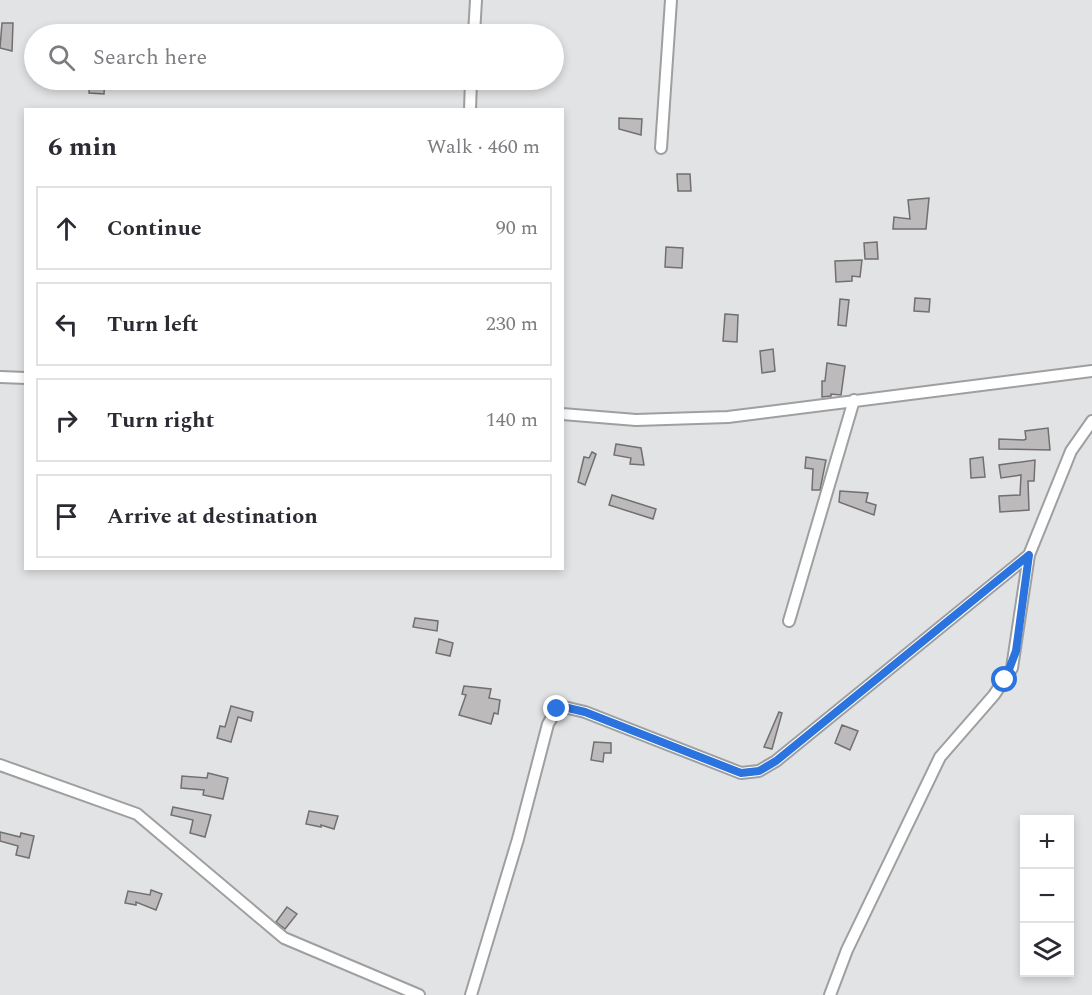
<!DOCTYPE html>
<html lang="en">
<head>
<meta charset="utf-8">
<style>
	:root { --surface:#fff; --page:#f7f7f7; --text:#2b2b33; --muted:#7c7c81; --line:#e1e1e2 }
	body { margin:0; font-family:Spectral,serif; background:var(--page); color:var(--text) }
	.controls { position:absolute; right:18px; bottom:18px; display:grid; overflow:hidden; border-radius:0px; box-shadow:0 3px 9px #0003 }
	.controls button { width:54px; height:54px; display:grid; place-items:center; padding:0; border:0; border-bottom:2px solid var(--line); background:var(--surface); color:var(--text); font:30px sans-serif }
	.stop { position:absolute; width:18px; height:18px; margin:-14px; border:4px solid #2b73df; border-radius:50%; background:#fff }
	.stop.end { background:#2b73df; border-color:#fff; box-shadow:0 2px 6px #0008 }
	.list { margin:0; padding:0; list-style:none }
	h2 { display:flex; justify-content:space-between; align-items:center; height:78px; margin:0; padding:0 24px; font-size:26px }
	h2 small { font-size:20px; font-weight:400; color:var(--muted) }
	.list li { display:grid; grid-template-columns:39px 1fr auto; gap:18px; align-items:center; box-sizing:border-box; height:84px; margin:0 12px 12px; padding:0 12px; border:2px solid var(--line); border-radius:0px }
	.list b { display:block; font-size:22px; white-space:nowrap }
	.list em { font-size:20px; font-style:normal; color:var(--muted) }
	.icon { flex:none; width:33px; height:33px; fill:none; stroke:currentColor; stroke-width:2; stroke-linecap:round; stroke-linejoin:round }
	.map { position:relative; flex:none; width:1092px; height:995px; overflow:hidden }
	.search { position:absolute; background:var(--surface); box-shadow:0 3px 9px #0003; left:24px; top:24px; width:540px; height:66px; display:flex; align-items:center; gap:15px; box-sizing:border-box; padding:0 21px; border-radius:33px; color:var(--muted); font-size:22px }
	.panel { position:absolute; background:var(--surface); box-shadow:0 3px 9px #0003; left:24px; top:108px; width:540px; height:462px; border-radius:0px }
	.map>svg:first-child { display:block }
	.building { fill:#bcbabb; stroke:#726f70; stroke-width:1.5 }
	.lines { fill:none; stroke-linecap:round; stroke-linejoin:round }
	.minor-casing { stroke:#9d9fa1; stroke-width:14 }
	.minor { stroke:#fff; stroke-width:10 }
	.route { stroke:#2b73df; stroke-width:8 }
</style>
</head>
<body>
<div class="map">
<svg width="1092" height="995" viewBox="0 0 1092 995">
	<rect width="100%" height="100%" fill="#e1e3e5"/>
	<!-- building -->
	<path class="building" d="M2 23H13L12 51 0 48Z
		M90 80H105L104 94 89 93Z
		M619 118 642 119 641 135 619 129Z
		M677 174H690L691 191H678Z
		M929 198 926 229H893L894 217 910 219 908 200Z
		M877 242 878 259H865L864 243Z
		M666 247 683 248 682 268 665 267Z
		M862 260 860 277 852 276V281L836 282 835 261Z
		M915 298 930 299 929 312 914 311Z
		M840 299 849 300 846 326 838 325Z
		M725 314 738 315 737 342 723 341Z
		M773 349 775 371 762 373 760 351Z
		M827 363 845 366 841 395 831 394V396L822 397V381H825Z
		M1048 428 1050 450 999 449V439L1024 440 1026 439 1025 431Z
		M616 444 641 448 644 465 630 464 631 458 614 455Z
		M592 452 596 454 585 485 578 482 584 457 589 458Z
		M806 457 826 460 820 490H812L813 469 805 468Z
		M983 457 985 477 971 478 970 459Z
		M1035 460 1034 481H1028L1029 510 1000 512 999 496 1020 495 1021 475 1001 478 999 465Z
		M840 491 868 493 866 502 876 505 874 515 839 502Z
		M612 495 656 509 653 519 609 505Z
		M415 618 438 621 437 631 413 627Z
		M439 639 453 643 450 656 436 653Z
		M464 686 491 689 489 698 500 700 498 714 494 713 491 724 459 715 466 695 462 694Z
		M231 706 253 712 251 721 238 717 231 742 217 738 220 726 225 727Z
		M779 712 782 713 772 749 764 747Z
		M842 725 858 731 850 750 835 743Z
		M594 742 611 743V753H604L603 762 591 760Z
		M208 773 228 778 223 799 203 795 204 790 181 788 182 776 207 778Z
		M173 807 211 815 205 837 190 833 193 820 171 815Z
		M309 811 338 816 334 829 321 825V827L306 824Z
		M0 832 20 837 21 833 34 836 29 858 16 855 18 846 0 841Z
		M151 890 162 894 156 910 136 902V905L125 903 128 891 150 895Z
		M287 907 297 914 285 929 276 922Z"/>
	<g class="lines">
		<!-- minor casing -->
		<g class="minor-casing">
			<path id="minor" d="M474 34 476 0
				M470 110 471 80
				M661 148 671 0
				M0 377 26 378
				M562 414 636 420 728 417 1092 371
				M789 621 854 400
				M0 765 137 814 284 938 419 995
				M471 995 518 839 548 724 557 709 564 707 585 712 741 773 759 771 776 761 1029 555
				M830 995 847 950 940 757 994 695 1012 668 1029 555 1071 451 1092 421"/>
		</g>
		<!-- minor -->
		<use href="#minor" class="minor"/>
	</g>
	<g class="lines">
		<!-- route -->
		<path class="route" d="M557 709 564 707 585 712 741 773 759 771 776 761 1029 555 1016 651 1005 680"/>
	</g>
</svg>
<div class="controls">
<button>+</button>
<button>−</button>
<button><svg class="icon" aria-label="layers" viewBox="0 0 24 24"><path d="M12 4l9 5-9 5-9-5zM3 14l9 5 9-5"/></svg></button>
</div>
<div class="stop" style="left:1005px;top:680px"></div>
<div class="stop end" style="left:557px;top:709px"></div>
<div class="search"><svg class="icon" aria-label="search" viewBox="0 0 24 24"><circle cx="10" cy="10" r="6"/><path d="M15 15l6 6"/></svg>Search here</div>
<section class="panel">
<h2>6 min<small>Walk · 460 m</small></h2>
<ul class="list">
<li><svg class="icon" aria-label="ahead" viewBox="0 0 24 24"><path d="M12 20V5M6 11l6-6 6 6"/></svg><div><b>Continue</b></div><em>90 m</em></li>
<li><svg class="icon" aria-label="left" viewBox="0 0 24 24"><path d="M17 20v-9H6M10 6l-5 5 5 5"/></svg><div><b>Turn left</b></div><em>230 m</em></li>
<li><svg class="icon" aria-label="right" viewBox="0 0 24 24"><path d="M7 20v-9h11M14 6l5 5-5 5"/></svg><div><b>Turn right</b></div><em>140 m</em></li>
<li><svg class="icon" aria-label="arrive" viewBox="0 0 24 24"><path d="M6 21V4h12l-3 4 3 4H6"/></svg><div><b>Arrive at destination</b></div></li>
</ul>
</section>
</div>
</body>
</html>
